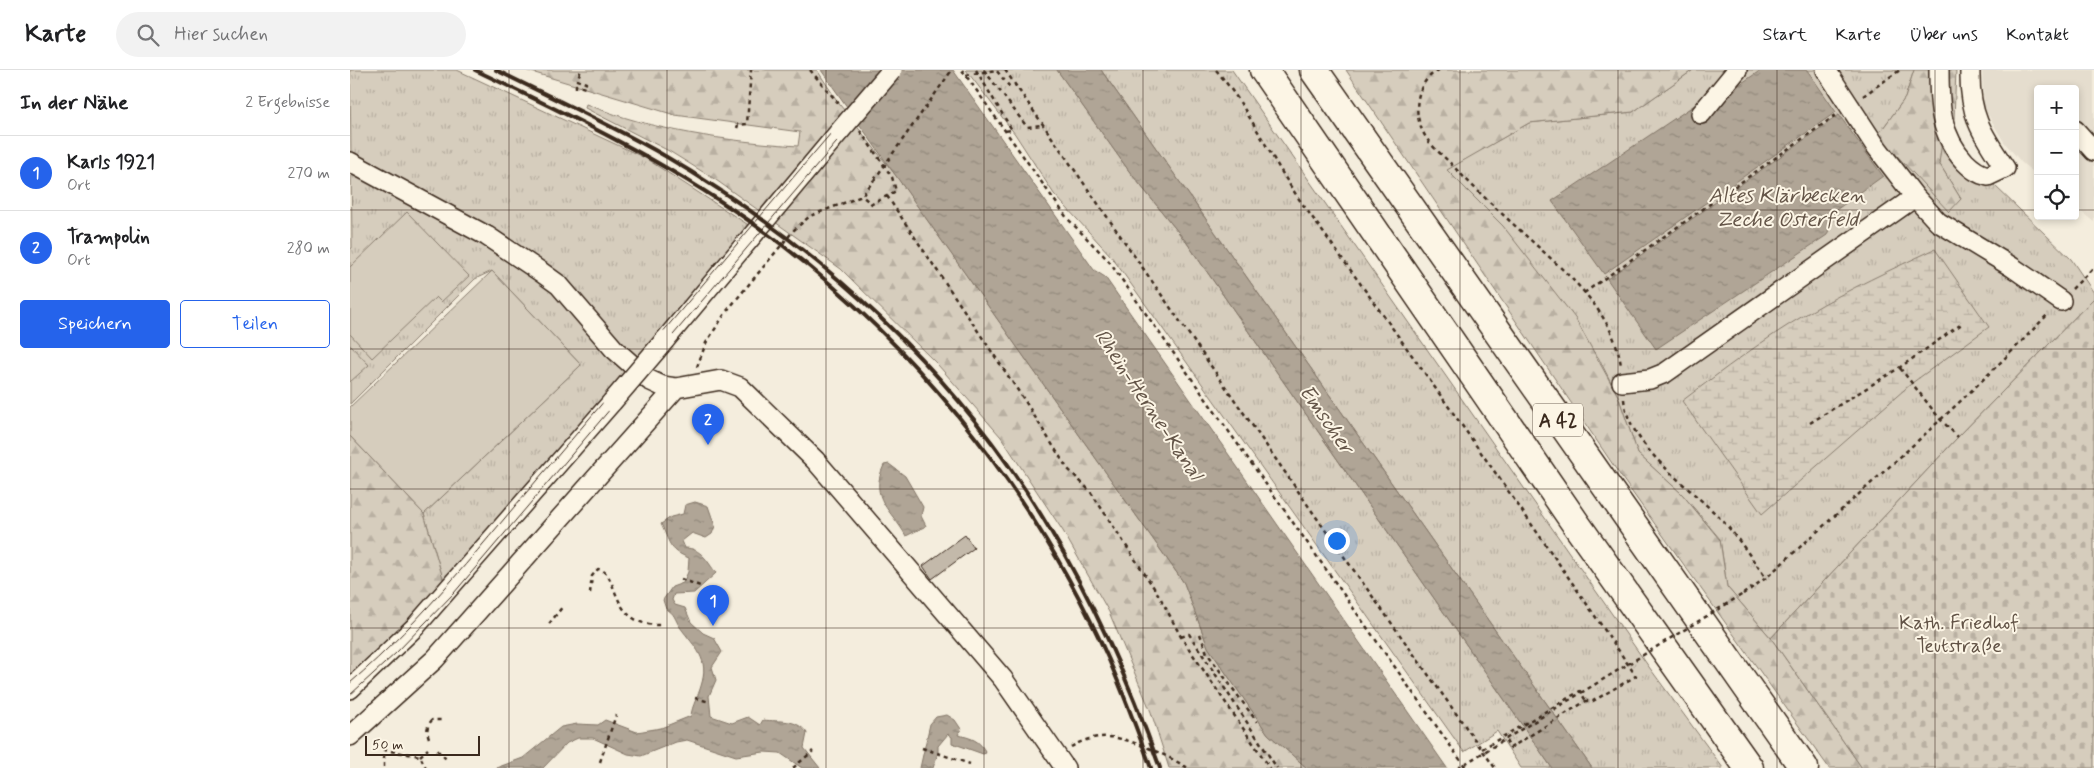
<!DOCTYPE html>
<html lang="de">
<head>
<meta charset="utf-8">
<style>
	:root { --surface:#fff; --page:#f2f2f2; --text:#202124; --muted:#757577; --line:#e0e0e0; --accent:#2563eb }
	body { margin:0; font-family:Mynerve,sans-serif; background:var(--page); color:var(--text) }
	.controls { position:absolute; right:15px; top:15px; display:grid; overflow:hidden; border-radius:5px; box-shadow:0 2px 8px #0003 }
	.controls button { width:45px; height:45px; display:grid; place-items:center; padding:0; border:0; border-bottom:1px solid var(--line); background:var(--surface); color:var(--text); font:25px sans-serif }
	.scale { position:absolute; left:15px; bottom:12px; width:115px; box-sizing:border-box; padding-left:5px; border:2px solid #3b2a1e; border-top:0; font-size:14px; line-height:18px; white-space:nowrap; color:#3b2a1e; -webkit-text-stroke:4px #fcf5e5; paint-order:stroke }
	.you { position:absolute; left:986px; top:470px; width:18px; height:18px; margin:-12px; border:4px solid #fff; border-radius:50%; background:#1a73e8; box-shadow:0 0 0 8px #1a73e833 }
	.badge { display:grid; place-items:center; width:32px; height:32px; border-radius:50%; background:var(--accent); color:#fff; font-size:16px; font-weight:700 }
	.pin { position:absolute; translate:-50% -41px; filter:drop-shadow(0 1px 2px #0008) }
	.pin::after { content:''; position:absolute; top:26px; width:18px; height:15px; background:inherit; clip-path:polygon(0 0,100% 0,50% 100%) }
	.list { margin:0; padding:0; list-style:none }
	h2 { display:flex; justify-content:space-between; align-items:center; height:65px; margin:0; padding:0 20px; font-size:21px }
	h2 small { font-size:16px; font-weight:400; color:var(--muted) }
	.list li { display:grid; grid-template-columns:32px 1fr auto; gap:15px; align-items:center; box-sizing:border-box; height:75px; padding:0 20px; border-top:1px solid var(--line) }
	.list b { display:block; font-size:19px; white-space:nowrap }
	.list p { margin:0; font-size:16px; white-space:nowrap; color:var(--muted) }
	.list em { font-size:16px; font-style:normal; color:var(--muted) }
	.actions { display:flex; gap:10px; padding:15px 20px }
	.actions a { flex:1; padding:11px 0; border:1px solid var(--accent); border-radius:5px; text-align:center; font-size:18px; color:var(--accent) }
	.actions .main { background:var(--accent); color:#fff }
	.icon { flex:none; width:28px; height:28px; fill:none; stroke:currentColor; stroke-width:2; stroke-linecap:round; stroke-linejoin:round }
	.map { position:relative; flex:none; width:1744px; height:698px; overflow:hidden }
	header { display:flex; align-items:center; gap:30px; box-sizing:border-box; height:70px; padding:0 25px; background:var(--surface); border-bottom:1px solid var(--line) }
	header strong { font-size:24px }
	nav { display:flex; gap:28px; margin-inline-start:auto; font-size:18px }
	.search { width:350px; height:45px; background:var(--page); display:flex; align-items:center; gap:12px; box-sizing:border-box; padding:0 18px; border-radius:28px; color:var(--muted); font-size:19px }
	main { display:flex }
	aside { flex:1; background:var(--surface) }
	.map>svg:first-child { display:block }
	.built { fill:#e5ddce }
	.grass { fill:url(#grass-tufts); stroke:#887c6e }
	.forest { fill:url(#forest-firs); stroke:#887c6e }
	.wetland { fill:url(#wetland-marsh); stroke:#887c6e }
	.cemetery { fill:url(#cemetery-stones); stroke:#887c6e }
	.garden { fill:#d6cdbd; stroke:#887c6e }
	.water { fill:url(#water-ripples); stroke:#817466 }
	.building { fill:#c3b9aa; stroke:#3b2a1e }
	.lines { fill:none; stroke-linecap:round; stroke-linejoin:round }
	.minor-casing { stroke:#3b2a1e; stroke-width:22 }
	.highway-casing { stroke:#3b2a1e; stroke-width:31 }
	.path { stroke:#3b2a1e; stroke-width:2.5; stroke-dasharray:4 4; stroke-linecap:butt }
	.minor { stroke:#fcf5e5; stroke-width:19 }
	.highway { stroke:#fcf5e5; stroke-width:28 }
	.tram { stroke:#3b2a1e; stroke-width:1 }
	.rail { stroke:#3b2a1e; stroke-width:4 }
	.minor-bridge-casing { stroke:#3b2a1e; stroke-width:22; stroke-linecap:butt }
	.path-bridge { stroke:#3b2a1e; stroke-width:2.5; stroke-dasharray:4 4; stroke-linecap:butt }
	.minor-bridge { stroke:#fcf5e5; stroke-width:19 }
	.grid { fill:none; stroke:#3b2a1e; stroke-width:1; stroke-opacity:0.55 }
	.labels { text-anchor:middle; stroke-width:4; stroke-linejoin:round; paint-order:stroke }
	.shield { fill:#fcf5e5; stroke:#75675a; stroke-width:1 }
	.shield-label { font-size:19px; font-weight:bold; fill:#3b2a1e }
	.park-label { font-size:20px; fill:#625346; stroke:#fcf5e5 }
	.water-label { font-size:21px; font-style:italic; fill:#645548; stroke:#fcf5e5 }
</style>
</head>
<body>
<header>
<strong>Karte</strong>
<div class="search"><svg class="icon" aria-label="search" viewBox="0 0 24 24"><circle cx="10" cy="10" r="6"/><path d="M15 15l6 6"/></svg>Hier suchen</div>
<nav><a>Start</a><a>Karte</a><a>Über uns</a><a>Kontakt</a></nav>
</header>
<main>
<aside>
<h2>In der Nähe<small>2 Ergebnisse</small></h2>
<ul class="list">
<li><span class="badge">1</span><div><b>Karls 1921</b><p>Ort</p></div><em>270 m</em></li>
<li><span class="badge">2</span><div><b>Trampolin</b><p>Ort</p></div><em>280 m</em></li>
</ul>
<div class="actions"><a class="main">Speichern</a><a>Teilen</a></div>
</aside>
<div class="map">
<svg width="1744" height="698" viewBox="0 0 1744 698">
	<defs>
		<pattern id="grass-tufts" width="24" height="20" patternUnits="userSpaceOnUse" patternTransform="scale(1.25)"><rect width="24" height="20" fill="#d6cdbd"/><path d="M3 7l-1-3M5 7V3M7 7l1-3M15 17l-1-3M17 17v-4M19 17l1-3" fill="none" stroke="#b9b0a2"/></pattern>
		<pattern id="forest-firs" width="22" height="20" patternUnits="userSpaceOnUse" patternTransform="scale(1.25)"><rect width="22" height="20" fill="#d6cdbd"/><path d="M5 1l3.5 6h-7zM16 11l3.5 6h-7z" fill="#b9b0a2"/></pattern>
		<pattern id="wetland-marsh" width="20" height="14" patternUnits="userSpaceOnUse" patternTransform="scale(1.25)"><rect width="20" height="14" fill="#d6cdbd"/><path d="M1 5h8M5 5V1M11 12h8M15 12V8" fill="none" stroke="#b9b0a2"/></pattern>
		<pattern id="cemetery-stones" width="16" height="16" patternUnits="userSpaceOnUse" patternTransform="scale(1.25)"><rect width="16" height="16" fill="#d6cdbd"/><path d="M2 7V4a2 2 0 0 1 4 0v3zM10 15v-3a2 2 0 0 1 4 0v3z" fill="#b9b0a2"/></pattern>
		<pattern id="water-ripples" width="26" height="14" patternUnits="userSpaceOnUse" patternTransform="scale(1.25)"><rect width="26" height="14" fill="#b0a596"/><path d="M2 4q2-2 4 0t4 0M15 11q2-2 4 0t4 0" fill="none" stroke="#90877a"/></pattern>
	</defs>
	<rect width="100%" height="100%" fill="#f4eddd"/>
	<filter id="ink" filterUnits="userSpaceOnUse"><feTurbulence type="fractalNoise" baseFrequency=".02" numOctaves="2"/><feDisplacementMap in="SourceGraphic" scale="10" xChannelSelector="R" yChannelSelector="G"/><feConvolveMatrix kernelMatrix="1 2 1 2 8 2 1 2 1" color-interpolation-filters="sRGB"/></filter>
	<g filter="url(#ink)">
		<!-- built -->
		<path class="built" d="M1632 0H1744V152L1725 137V19H1688V106L1672 93 1654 72 1634 38Z"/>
		<!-- grass -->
		<path class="grass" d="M0 0H107L295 88 400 156 94 512 74 444 231 295 142 201 125 209 0 334V179L2 178Z
			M616 0H707L779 101 837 173 1202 698H1171L1147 661 1114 682 761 186 704 124 665 64Z
			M751 0H882L1299 597 1373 698H1242Z
			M1343 0H1564L1555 28 1528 65 1611 129 1589 93 1592 65 1721 189 1744 223V228L1608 367 1421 568 1377 517 1370 469 1332 424 1288 384 1268 326 1248 287 1064 65 1133 79 1179 53 1283 42Z"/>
		<!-- forest -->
		<path class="forest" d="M175 0H467L490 35 547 107 834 513 858 577 918 664 957 698H819L801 642 759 542 713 461 651 367 588 295 491 199 366 110 319 81 235 38 236 34C304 61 375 71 448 76L450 62 325 45Z
			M996 0H1343L1283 42 1179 53 1097 100 1153 156 1225 248 1268 326 1288 384 1332 424 1370 470 1377 517 1421 568 1512 698H1479L1272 408Z
			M1564 0H1606L1604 49 1593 65 1589 93 1611 129 1599 142 1528 65 1555 28Z
			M0 366 74 444 94 512 18 592 0 605Z"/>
		<!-- wetland -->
		<path class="wetland" d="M1585 179 1639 257 1562 313 1412 444 1332 331C1373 300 1414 269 1458 243 1499 219 1542 199 1585 179Z"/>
		<!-- cemetery -->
		<path class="cemetery" d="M1744 228V698H1512L1421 568 1608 367Z"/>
		<!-- garden -->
		<path class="garden" d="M57 142 119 206 91 232 86 227 22 288 0 264V197Z
			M142 201 231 295 74 444 0 366V337Z
			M0 275 19 295 0 312Z"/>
		<!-- water -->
		<path class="water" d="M471 0H603L744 200 755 207 1097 698H957L918 664 858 577 834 513Z
			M707 0H751L1242 698H1202L837 173 779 101Z
			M1411 0H1457L1486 42 1254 204 1202 131 1352 30 1365 40 1383 19Z
			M1489 45 1533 106 1486 140 1477 165 1306 279 1257 209Z
			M539 394 555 406 573 437 571 446 576 456 556 466C542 440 518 429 534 395Z
			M345 432 358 436 365 456 362 464 356 468 342 463 332 471 335 478C351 478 357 491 366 503L344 523 324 524 322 530 325 535 335 538 341 552 353 563 364 568 372 582 362 597 366 610 359 626 361 646 382 653 398 647 410 655 413 650C430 652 446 648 457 663L454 678 470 698H452L430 683 414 682 386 686 337 670 326 672 291 686 278 684 243 668H228L217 673 193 698H146L173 688 211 657 227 654 248 655 255 650 287 662 311 658 341 646C342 635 348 627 351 616 360 588 345 578 330 557 325 550 325 543 316 539L313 530 322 517 333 513 338 502 339 488C318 480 320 472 311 454L321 447 333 444 335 435Z
			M597 645 605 650 611 659 608 665C621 668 630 670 636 683L633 684 602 673V667L598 664 588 676V683L583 698H570L580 654 586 647Z"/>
		<!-- building -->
		<path class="building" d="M615 465 624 478 582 509 573 496Z"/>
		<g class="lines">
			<!-- minor casing -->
			<g class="minor-casing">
				<path id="minor" d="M1476 0 1525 75 1565 127 1588 152 1662 197 1711 231
					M1589 0C1589 35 1590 65 1615 92 1622 99 1628 104 1638 106L1655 98C1631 63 1619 44 1620 0
					M1351 44 1387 0
					M1725 60 1744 81
					M0 92 137 166 191 202 209 215 264 279 299 310 312 316 326 318 371 310 390 317 465 390 653 609 715 698
					M315 270 489 62
					M1272 312 1300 309 1315 303 1565 127
					M0 619 65 557 262 332
					M0 666 85 589 326 318"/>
			</g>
			<!-- highway casing -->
			<g class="highway-casing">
				<path id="highway" d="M914 0 1226 454 1399 698
					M964 0 1454 698"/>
			</g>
			<!-- path -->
			<path class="path" d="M460 0 490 35
				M612 0 717 148 758 190 1116 698
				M626 0 662 60 654 61
				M634 0 677 57 692 55
				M655 0 980 467 1145 698
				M866 0C901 41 922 92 954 136 1067 291 1178 447 1286 606L1243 631H1236L1160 678 1155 669
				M1089 0C1063 13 1062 47 1077 69 1084 79 1095 87 1103 96 1126 120 1150 142 1174 164 1213 200 1264 240 1271 296
				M616 5 646 0 659 16 665 15
				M226 18V15L235 18 236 13 227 10 231 0
				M1513 26 1550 0
				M387 58 388 55 397 54 401 0
				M510 61 542 107 546 121 522 134 512 126
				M537 126 675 331 717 398 740 421 810 527 831 567 920 698
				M1722 219 1744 197
				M1234 223 1486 45
				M347 297 356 273 376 242 444 160 460 146 512 126 524 110
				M1550 298 1590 349 1608 367
				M1274 329C1279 381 1348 421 1379 458 1392 474 1404 491 1416 508
				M1460 353 1549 298 1613 253
				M331 509 353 517
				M240 523 242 506 248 499C271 503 257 557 313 555
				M1393 524 1416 508C1511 421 1610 337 1699 243
				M199 554 213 536
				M850 564 857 583 907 652
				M831 567 839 564 927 698
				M345 628 360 632
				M79 668C76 660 77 656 82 650H92
				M721 677C729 672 740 668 750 667 774 664 818 686 838 698
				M572 678 620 694
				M1132 679 1230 621 1236 631
				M87 680 97 690
				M70 686 78 679
				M250 692 266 645
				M34 697V680L70 686 76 698
				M443 698 463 681"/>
			<!-- minor -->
			<use href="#minor" class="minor"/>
			<!-- highway -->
			<use href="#highway" class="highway"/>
			<!-- tram -->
			<path class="tram" d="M0 613C75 549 135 470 199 396 312 264 422 131 535 0
				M0 625 46 583 104 523 548 0"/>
			<!-- rail -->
			<path class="rail" d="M125 0C219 45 313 90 398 150 554 259 682 417 759 590 774 625 788 662 801 698
				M146 0C202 28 260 54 315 86 469 176 608 304 699 458 745 534 780 614 810 698"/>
			<!-- minor-bridge casing -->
			<g class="minor-bridge-casing">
				<path id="minor-bridge" d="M489 62 542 0
					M262 332 315 270"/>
			</g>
			<!-- path-bridge -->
			<path class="path-bridge" d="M524 110 602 0
				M1108 698 1393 524"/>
			<!-- minor-bridge -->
			<use href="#minor-bridge" class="minor-bridge"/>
		</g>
	</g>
	<!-- grid -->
	<path class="grid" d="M159 0V698M317 0V698M476 0V698M634 0V698M793 0V698M951 0V698M1110 0V698M1268 0V698M1427 0V698M1585 0V698M0 140H1688M1725 140H1744M0 279H1744M0 419H1744M0 558H1744"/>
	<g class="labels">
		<!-- shield labels -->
		<rect class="shield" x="1183" y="333.5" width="50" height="33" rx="4"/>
		<g class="shield-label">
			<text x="1208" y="357">A 42</text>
		</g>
		<!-- park labels -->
		<g class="park-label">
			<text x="1609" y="559">Kath. Friedhof<tspan x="1609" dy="23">Teutstraße</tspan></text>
		</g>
		<!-- water labels -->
		<g class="water-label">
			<text x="1437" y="132">Altes Klärbecken<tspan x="1437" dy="24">Zeche Osterfeld</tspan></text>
			<text transform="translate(799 334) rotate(56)" y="7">Rhein-Herne-Kanal</text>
			<text transform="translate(977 349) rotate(55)" y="7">Emscher</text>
		</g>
	</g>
</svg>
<div class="controls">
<button>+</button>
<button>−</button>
<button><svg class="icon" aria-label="locate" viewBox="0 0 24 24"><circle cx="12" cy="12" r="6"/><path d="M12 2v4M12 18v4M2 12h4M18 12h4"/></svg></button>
</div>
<div class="scale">50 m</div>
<div class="you"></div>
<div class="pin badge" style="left:363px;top:556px">1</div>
<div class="pin badge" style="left:358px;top:375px">2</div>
</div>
</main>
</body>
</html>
